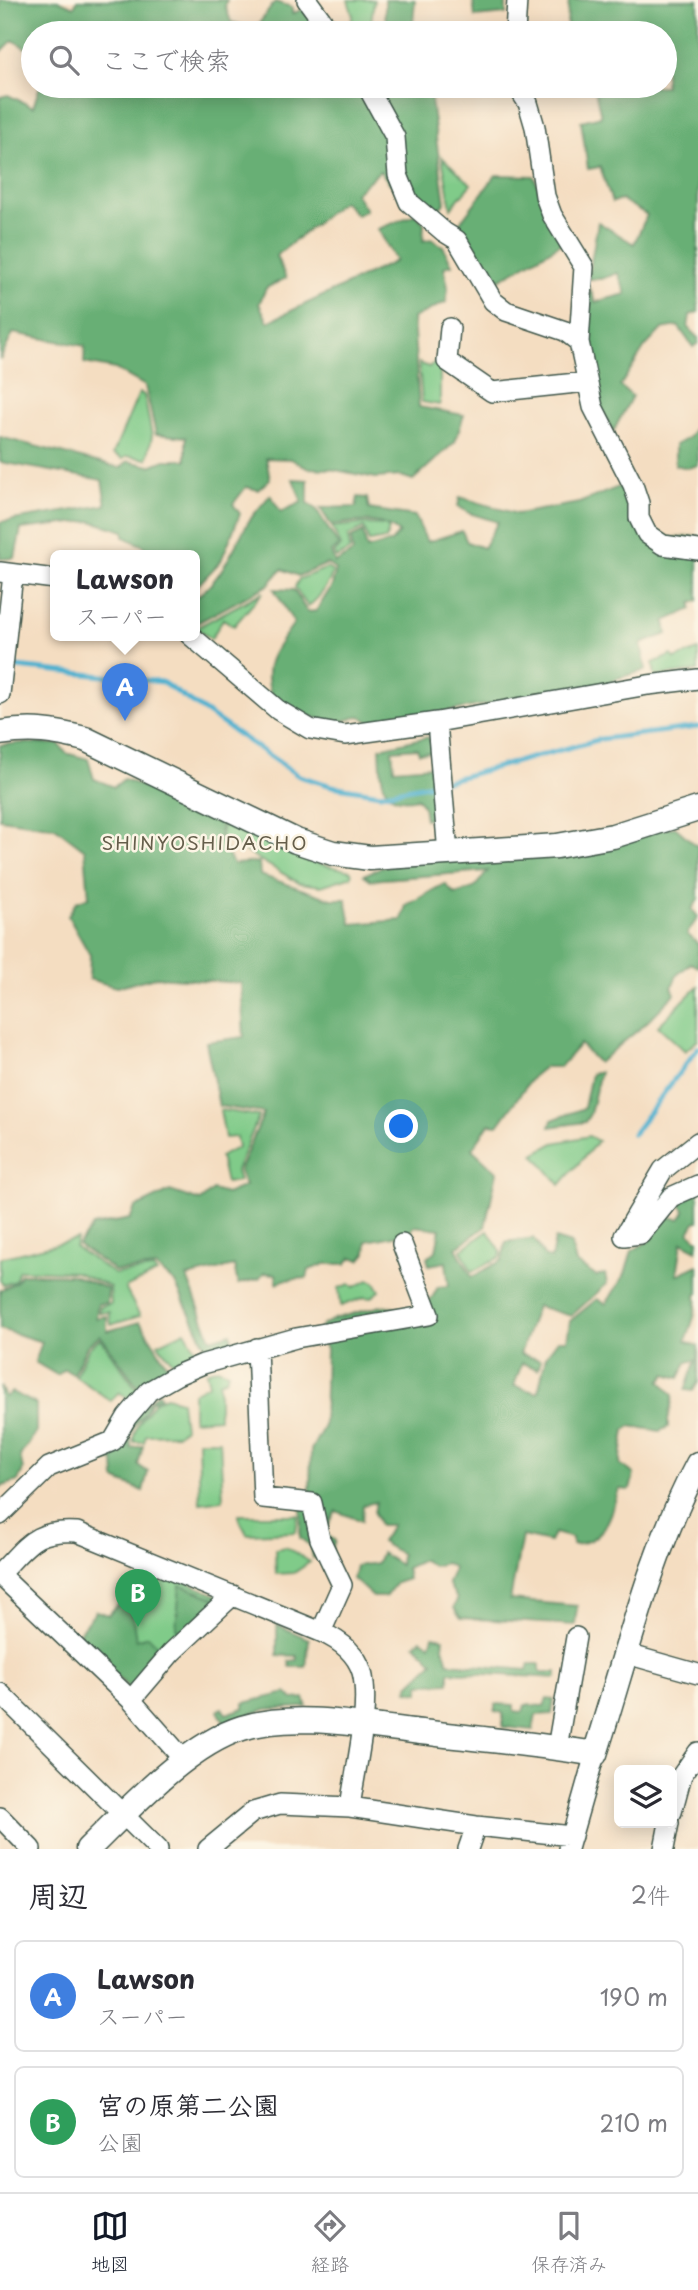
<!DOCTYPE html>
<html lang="ja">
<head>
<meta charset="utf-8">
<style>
	:root { --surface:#fff; --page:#f7f7f7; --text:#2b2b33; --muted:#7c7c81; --line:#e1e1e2; --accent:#111827 }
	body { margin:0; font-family:"Playpen Sans","Klee One",sans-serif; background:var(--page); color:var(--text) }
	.controls { position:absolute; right:21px; bottom:21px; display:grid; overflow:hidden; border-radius:10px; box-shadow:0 4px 18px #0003 }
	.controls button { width:63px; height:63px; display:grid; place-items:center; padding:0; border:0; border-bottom:2px solid var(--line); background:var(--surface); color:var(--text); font:35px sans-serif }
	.you { position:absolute; left:402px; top:1127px; width:24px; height:24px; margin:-18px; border:5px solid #fff; border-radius:50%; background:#1a73e8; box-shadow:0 0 0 10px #1a73e833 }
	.badge { display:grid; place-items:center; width:46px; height:46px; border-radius:50%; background:var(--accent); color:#fff; font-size:23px; font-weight:700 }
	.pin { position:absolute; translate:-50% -58px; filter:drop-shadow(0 2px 4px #0008) }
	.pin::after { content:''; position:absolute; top:37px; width:24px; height:21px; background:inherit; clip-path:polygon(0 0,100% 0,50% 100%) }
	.popup { position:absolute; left:50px; top:550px; width:150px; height:91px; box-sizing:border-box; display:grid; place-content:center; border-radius:10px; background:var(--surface); filter:drop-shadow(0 2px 5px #0005); font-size:23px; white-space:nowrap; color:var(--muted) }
	.popup b { font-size:26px; color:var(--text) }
	.popup::after { content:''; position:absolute; left:50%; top:100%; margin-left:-14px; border:14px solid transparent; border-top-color:var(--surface) }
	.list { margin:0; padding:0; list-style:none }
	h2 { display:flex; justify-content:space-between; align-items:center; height:91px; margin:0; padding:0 28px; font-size:30px }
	h2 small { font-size:23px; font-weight:400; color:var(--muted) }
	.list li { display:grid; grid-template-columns:46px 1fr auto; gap:21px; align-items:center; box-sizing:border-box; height:112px; margin:0 14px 14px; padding:0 14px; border:2px solid var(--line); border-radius:10px }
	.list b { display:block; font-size:26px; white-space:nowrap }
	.list p { margin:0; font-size:23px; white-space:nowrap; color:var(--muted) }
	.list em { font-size:23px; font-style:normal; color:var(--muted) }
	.icon { flex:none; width:38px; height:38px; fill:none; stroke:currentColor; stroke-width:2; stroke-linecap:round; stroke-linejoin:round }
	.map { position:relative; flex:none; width:698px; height:1849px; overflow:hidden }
	.search { position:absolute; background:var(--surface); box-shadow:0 4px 18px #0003; left:21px; right:21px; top:21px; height:77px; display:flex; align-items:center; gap:18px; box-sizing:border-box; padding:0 24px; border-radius:38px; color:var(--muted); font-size:26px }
	.sheet { height:343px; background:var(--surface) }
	nav { display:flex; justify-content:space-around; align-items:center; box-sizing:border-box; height:98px; border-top:2px solid var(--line); background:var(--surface); font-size:19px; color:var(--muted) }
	nav a { display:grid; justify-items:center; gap:4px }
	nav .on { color:var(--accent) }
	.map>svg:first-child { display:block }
	.green { fill:#80cb89; stroke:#50845e; stroke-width:2 }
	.forest { fill:#68af75; stroke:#447654; stroke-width:2 }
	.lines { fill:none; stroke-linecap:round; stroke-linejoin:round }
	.stream { stroke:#50b1cf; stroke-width:5 }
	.minor-casing { stroke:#3f5549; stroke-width:22 }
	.tertiary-casing { stroke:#3f5549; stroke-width:27 }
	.minor { stroke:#fff; stroke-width:19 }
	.tertiary { stroke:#fff; stroke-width:24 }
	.labels { text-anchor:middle; stroke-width:5; stroke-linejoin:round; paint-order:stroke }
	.neighbourhood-label { font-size:19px; letter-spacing:2px; fill:#655e4b; stroke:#fcf5e5 }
</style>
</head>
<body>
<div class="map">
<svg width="698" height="1849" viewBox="0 0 698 1849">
	<rect width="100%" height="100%" fill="#fcf5e5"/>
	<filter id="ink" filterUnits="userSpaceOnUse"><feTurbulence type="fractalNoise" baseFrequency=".0143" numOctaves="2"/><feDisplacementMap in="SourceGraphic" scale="14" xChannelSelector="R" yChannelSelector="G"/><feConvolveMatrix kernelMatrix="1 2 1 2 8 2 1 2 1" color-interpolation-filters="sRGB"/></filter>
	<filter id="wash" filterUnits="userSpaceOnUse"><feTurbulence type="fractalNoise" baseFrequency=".00686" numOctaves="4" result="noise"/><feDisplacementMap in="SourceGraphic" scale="28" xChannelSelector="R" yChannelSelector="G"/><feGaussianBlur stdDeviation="1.57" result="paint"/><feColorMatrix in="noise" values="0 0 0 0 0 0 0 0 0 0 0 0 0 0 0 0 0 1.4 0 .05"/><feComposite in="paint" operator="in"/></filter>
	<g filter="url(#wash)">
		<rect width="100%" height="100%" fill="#f4ddc1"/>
		<!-- green -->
		<path class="green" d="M348 0H374L371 23 358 28 350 24 353 16Z
			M442 157 471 184 451 208Z
			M435 362 440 366V405L422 402 419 363 429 367Z
			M139 393 144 395 152 436 147 459 127 456 123 459 113 454Z
			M362 524 385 525 389 529 386 539 369 542 364 528 348 536 350 550 336 558 334 553 341 546 332 527Z
			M327 568 333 572C328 586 319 598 308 607L295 587 299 579Z
			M263 592 234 626 223 619 211 639 196 628Z
			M698 650V671L655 676 653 663 672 655 675 659Z
			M223 823 308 861 351 871 352 876 321 886 299 883 221 837Z
			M698 986V1040L685 1051 658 1026Z
			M220 1110 259 1116 236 1171 239 1181 226 1183 220 1157 238 1147 236 1137 225 1138Z
			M589 1136 598 1141 560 1185 534 1154 554 1143Z
			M488 1231 501 1252 500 1257 472 1272 461 1250Z
			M77 1239 75 1247 114 1274 153 1269 157 1273 125 1288 140 1316 111 1325 109 1312 100 1313V1307L111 1304 110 1287 75 1272 19 1270 15 1281 3 1285 0 1280V1258Z
			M369 1280 375 1282 380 1291 371 1298 365 1297 341 1306 339 1288 350 1284 354 1287Z
			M185 1331 199 1355 176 1366 158 1344Z
			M100 1338 138 1391 129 1399 119 1392 111 1401 75 1376 89 1348Z
			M217 1368 228 1372 226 1379 219 1382V1418L193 1420V1393L209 1384 206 1372Z
			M166 1397 181 1401 184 1429 177 1434 146 1435 144 1442H134C132 1427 147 1414 155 1401Z
			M198 1440H220L223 1500 200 1503Z
			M239 1515H298L296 1532 247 1534 239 1519Z
			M286 1547 310 1562 294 1573 276 1574 275 1549Z
			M152 1568 223 1598 131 1690 96 1611 108 1615Z"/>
		<!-- forest -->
		<path class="forest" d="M0 0H58L74 7 77 0H227L225 6 231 22 255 29 275 2 292 7V14L303 9 323 33H33V53L13 40 0 53Z
			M385 0H415L413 23 402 26 388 24 385 16Z
			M473 0H506V14L475 17Z
			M569 0H698V312L690 315 688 328 698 338V343L693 347 678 326 662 329 645 347 620 386 632 396 613 432 602 410 583 339 590 288 595 302 626 294 618 273 601 279H588L598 222 634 244 647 215 622 200 612 202 600 167 588 169 581 121 601 116 594 86H589H665V33H569L567 24Z
			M40 86H362L390 137 396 191 380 171 355 193 366 210 357 215 343 201 276 256 286 278 266 288 259 304 268 322 396 261 378 229 416 214 424 223 423 241 431 239 443 246 452 265 444 267 448 288 446 302 413 318 419 407 464 415 455 442 413 480 401 476 376 478 330 469 307 468 291 459 266 458 270 479 258 490 246 487 233 504 240 514 221 561 195 588V555H148L144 546 124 537V531L91 521 21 529 15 558 0 559V522L106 505 102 480 0 462V437L120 468 128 461 150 466 165 460H186V437L156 434 145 386 115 369 84 363 85 346 13 333 0 360V97L8 95 33 107Z
			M375 86H429L445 203 435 212 413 195Z
			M496 175 534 176 562 243 494 283 467 240 455 229Z
			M694 429 698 432V465L688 468 675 465V445L689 437Z
			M293 479 308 480V503L316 509 339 546 331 552 335 563 353 552 351 538 363 532 367 549 391 542 399 533C379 516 356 522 331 525L320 508 356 507 358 497 367 498 369 509 415 516 427 542 462 531 467 542 483 548 498 522 469 513 458 506 460 497 517 514 579 503 626 484 635 519 670 538 698 536V601L692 603V609L665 621 667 634 641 644 646 670 618 678 609 683 374 724 360 716 333 724 302 713 271 695C261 662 276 649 294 623L274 589 294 590 307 612 316 611 332 586 336 570 327 564 298 576 282 569 268 585 195 624V597C220 584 235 544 249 521 255 512 263 504 270 495L281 512 302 502Z
			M427 737 431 741 433 752 419 753 417 748 392 750 394 769 432 766 440 816 425 819 423 805 417 798C378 807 382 776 380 748Z
			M22 743 59 744 66 753 88 759 94 779 114 787 124 779 221 819 219 839 233 864 259 862 260 875 331 899H346L351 924 402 920 406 905C420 899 431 890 445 884L455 894 474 888 488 871 371 880 364 875 381 867 675 827 698 847V900L692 909 698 917 687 934 698 944V967L691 963 677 975 672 987 675 994 643 1026 598 1063 580 1044 560 1067H544L534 1075 498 1125 489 1124 472 1149 497 1172 485 1227 456 1248 472 1277 502 1260 506 1242 534 1238 544 1256 551 1259 555 1239 571 1244 576 1263 596 1276 605 1274 607 1284 571 1316 537 1306 520 1354 541 1360 538 1369 522 1363 514 1386 538 1393 546 1356 558 1340H567L570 1321 597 1299 606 1304 625 1274 632 1251 649 1241 668 1217 680 1219 685 1212 678 1201 698 1191V1221L695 1222 689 1232 698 1240 697 1250 682 1242 677 1275 698 1265V1293L696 1295C698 1312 691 1325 686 1341L698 1346V1382L693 1391 685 1390 696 1360 687 1362 679 1378 666 1374 660 1381 673 1395C672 1406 667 1416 668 1427L660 1431 630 1426 625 1430 620 1464 634 1474 630 1490 619 1489C609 1517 606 1542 572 1545V1538L554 1533 550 1542 522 1536 510 1600 577 1606 575 1625 461 1618 454 1608 457 1599 448 1583 454 1568 446 1563 433 1566 423 1560 406 1568 408 1579 396 1583 385 1597H373L353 1579 356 1566 377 1563 381 1553 400 1565 401 1554 381 1542 392 1525H380L374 1513 376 1502 363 1505 362 1521 336 1511 324 1533 335 1541 331 1553 313 1558 311 1546 300 1538 301 1508 310 1492 311 1450 324 1426 326 1349 320 1340 321 1326 334 1319 381 1306 419 1311 432 1298 438 1287 449 1286 446 1262 429 1265 427 1258 436 1251 440 1229 414 1226 409 1236H394L367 1241 366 1253 360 1260 352 1257 346 1264H325L309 1270 307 1278 284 1280 277 1284 276 1274 264 1273 259 1279 238 1284 234 1266 187 1277 211 1339 231 1333 233 1345 209 1353 175 1283 156 1267 115 1271 78 1245 93 1226 130 1219 135 1208 170 1191 200 1201 213 1190 226 1194 245 1186 239 1171 264 1113 219 1106 206 1042 244 1037 241 983 156 977 116 987 89 979 90 955 68 916 76 902 89 897 85 850 55 827 0 819V745Z
			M600 1072 590 1114 585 1122 550 1127 552 1120 584 1108 591 1074Z
			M21 1274 72 1275 108 1289 107 1303 98 1304 96 1318 107 1316V1331L140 1322 169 1368 138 1387 100 1335 87 1346 73 1374 64 1369 57 1375 35 1362 42 1342 0 1329V1290L16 1282Z
			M0 1386 5 1397 12 1392 36 1404V1432L20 1456 23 1470 18 1481 0 1487Z
			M159 1392 161 1397 151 1401 143 1415 134 1425 130 1436 131 1448 143 1446 138 1465 148 1472 143 1491 115 1479 114 1460 76 1465Z
			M180 1585 217 1599 182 1633 176 1628Z
			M137 1587 144 1590 150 1589V1607L132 1613 136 1640 148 1636 164 1652 131 1690 78 1639 80 1631 96 1611 108 1615Z
			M277 1625 309 1639 306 1667H290L289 1661 297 1660V1656L277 1655Z
			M433 1636 444 1638 443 1647 448 1663 527 1670 529 1664H540V1672H557V1678L449 1672V1683L420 1684 419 1693 408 1691 409 1685 433 1662 415 1644 421 1639 430 1645Z
			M286 1693 293 1699 304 1698 307 1707 267 1709 224 1722 218 1711 222 1708 226 1714 244 1708V1703Z
			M547 1699 554 1700 552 1714 536 1715 533 1730 503 1727V1713L495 1711V1704L514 1705V1711L523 1712 525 1705 544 1706Z"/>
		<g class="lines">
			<!-- stream -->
			<path class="stream" d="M7 666 162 682 299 776 332 786 380 794 437 783
				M446 781 601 739 698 727
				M633 1134 698 1048"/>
		</g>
	</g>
	<g filter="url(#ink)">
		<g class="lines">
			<!-- minor casing -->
			<g class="minor-casing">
				<path id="minor" d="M307 0 331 33
					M515 33 517 0
					M367 86 395 137 398 175 409 202 444 232 457 240 493 301 506 311 565 331 579 342
					M517 86 528 103 535 127 545 196 552 215 584 267 579 342 593 407 633 485 639 503V518L647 534 663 545 698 550
					M450 328 447 361 492 392 586 382
					M0 572 55 579
					M190 635 278 710 310 729 345 735 437 722 648 685 698 679
					M0 694 13 574
					M437 722 448 854
					M624 1236 663 1170 698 1142
					M624 1236 641 1234 671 1197 698 1185
					M257 1348 263 1498 312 1503 320 1539 342 1585 321 1632
					M0 1515 49 1467 113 1441 127 1417 149 1391 177 1375 203 1364 296 1338 429 1315 402 1244
					M0 1573C28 1545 34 1529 77 1532L321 1632C339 1640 356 1652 362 1672 371 1707 355 1770 350 1807
					M0 1575 131 1700 184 1760
					M627 1654 698 1674
					M0 1693 158 1849
					M131 1700 171 1653 233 1595
					M557 1748 576 1637
					M672 1812 682 1775 698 1752
					M0 1817 31 1849
					M208 1849 253 1812 280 1804 350 1807 476 1826 572 1836
					M468 1849 476 1826
					M568 1849 595 1754
					M664 1849 669 1823"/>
			</g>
			<!-- tertiary casing -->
			<g class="tertiary-casing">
				<path id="tertiary" d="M0 733C33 728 53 731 85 739L296 841 333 853 370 858 557 846 613 836 698 809
					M88 1849C129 1809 187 1745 242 1728 295 1711 366 1726 421 1732 479 1739 538 1744 595 1754 626 1657 650 1554 698 1464"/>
			</g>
			<!-- minor -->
			<use href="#minor" class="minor"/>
			<!-- tertiary -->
			<use href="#tertiary" class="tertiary"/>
		</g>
	</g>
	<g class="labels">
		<!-- neighbourhood labels -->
		<g class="neighbourhood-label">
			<text x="205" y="850">SHINYOSHIDACHO</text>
		</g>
	</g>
</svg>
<div class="controls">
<button><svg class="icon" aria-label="layers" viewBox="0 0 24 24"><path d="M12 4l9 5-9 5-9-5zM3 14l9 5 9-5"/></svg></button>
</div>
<div class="you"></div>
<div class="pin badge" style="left:125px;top:721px;background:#3f7fe0">A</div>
<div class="popup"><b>Lawson</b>スーパー</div>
<div class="pin badge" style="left:138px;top:1627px;background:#2e9e5b">B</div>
<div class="search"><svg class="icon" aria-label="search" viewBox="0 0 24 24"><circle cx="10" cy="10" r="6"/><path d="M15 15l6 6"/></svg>ここで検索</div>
</div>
<section class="sheet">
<h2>周辺<small>2件</small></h2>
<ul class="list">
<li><span class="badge" style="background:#3f7fe0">A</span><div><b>Lawson</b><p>スーパー</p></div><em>190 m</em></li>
<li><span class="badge" style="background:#2e9e5b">B</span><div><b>宮の原第二公園</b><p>公園</p></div><em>210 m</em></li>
</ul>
</section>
<nav>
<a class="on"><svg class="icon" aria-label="map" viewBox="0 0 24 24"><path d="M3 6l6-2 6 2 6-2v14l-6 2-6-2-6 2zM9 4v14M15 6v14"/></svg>地図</a>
<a><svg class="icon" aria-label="directions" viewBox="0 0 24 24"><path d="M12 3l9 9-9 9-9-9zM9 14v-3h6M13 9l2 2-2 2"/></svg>経路</a>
<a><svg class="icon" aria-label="saved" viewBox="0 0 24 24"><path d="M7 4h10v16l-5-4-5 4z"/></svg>保存済み</a>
</nav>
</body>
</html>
